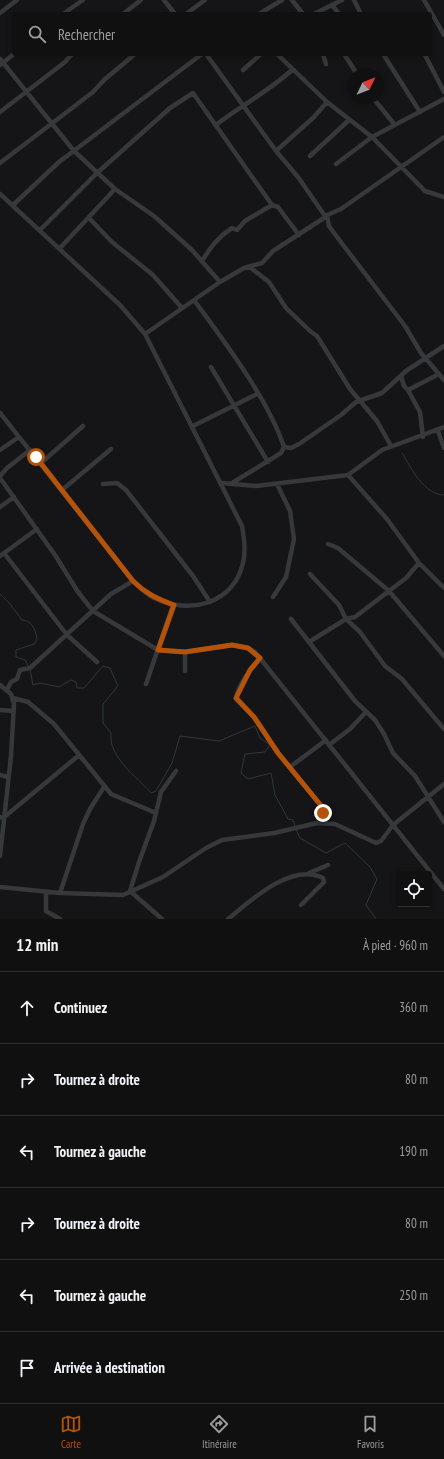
<!DOCTYPE html>
<html lang="fr">
<head>
<meta charset="utf-8">
<style>
	:root { --surface:#101011; --page:#19191a; --text:#f1f3f6; --muted:#9c9d9f; --line:#303031; --accent:#b45309 }
	body { margin:0; font-family:"PT Sans Narrow",sans-serif; background:var(--page); color:var(--text) }
	.controls { position:absolute; right:12px; bottom:12px; display:grid; overflow:hidden; border-radius:4px; box-shadow:0 2px 6px #0003 }
	.controls button { width:36px; height:36px; display:grid; place-items:center; padding:0; border:0; border-bottom:1px solid var(--line); background:var(--surface); color:var(--text); font:20px sans-serif }
	.compass { position:absolute; left:348px; top:68px; width:36px; height:36px; border-radius:50%; background:var(--surface); box-shadow:0 2px 6px #0003; rotate:47deg }
	.stop { position:absolute; width:12px; height:12px; margin:-9px; border:3px solid #b45309; border-radius:50%; background:#fff }
	.stop.end { background:#b45309; border-color:#fff; box-shadow:0 1px 4px #0008 }
	.list { margin:0; padding:0; list-style:none }
	h2 { display:flex; justify-content:space-between; align-items:center; height:52px; margin:0; padding:0 16px; font-size:17px }
	h2 small { font-size:13px; font-weight:400; color:var(--muted) }
	.list li { display:grid; grid-template-columns:26px 1fr auto; gap:12px; align-items:center; box-sizing:border-box; height:72px; padding:0 16px; border-top:1px solid var(--line) }
	.list b { display:block; font-size:15px; white-space:nowrap }
	.list em { font-size:13px; font-style:normal; color:var(--muted) }
	.icon { flex:none; width:22px; height:22px; fill:none; stroke:currentColor; stroke-width:2; stroke-linecap:round; stroke-linejoin:round }
	.map { position:relative; flex:none; width:444px; height:919px; overflow:hidden }
	.search { position:absolute; background:var(--surface); box-shadow:0 2px 6px #0003; left:12px; right:12px; top:12px; height:44px; display:flex; align-items:center; gap:10px; box-sizing:border-box; padding:0 14px; border-radius:4px; color:var(--muted); font-size:15px }
	.sheet { height:484px; background:var(--surface) }
	nav { display:flex; justify-content:space-around; align-items:center; box-sizing:border-box; height:56px; border-top:1px solid var(--line); background:var(--surface); font-size:11px; color:var(--muted) }
	nav a { display:grid; justify-items:center; gap:2px }
	nav .on { color:var(--accent) }
	.map>svg:first-child { display:block }
	.lines { fill:none; stroke-linecap:round; stroke-linejoin:round }
	.stream { stroke:#2d383c; stroke-width:1 }
	.minor { stroke:#36383b; stroke-width:4.5 }
	.route { stroke:#b45309; stroke-width:5 }
</style>
</head>
<body>
<div class="map">
<svg width="444" height="919" viewBox="0 0 444 919">
	<rect width="100%" height="100%" fill="#151517"/>
	<g class="lines">
		<!-- stream -->
		<path class="stream" d="M402 453C411 468 424 495 444 495
			M0 594 10 604 22 620C33 621 36 631 37 640L34 644 16 650V657L25 660 29 667
			M30 670 33 685 40 683 59 687 71 680 76 682 77 688H84L103 666 110 668 118 686 103 704V723L111 733C108 757 137 777 151 793L156 791 172 763 180 736 219 741 255 726 260 738 270 745 265 752 245 754 241 773 248 779 271 773 275 795 288 819 293 820 295 826
			M296 829 300 838 326 853 345 843 370 867 377 879 366 905 376 919"/>
		<!-- minor -->
		<path class="minor" d="M164 0 175 14
			M292 0 303 14
			M354 0 361 14
			M424 0 444 35
			M332 5 339 14
			M0 13 17 0
			M63 14 83 0
			M123 14 141 0
			M186 14 205 0
			M259 14 282 0
			M314 14 342 0
			M206 54 276 151 298 177 325 216 341 209 444 137
			M277 54 327 102 372 137 425 191 444 197
			M323 54 326 64
			M344 54 357 74
			M383 54 420 112
			M425 55 444 92
			M0 59 74 151 115 189 154 216 192 250 220 282
			M0 65 14 54
			M243 70 261 54
			M373 98 395 125
			M0 112 65 62 72 54
			M217 124C242 105 269 91 292 70
			M276 151 314 117 327 102
			M310 156 349 120
			M0 163 93 92 104 80 135 54
			M336 164 372 137 444 99
			M0 194 120 305 145 334 242 526C244 538 246 550 243 563 233 604 190 615 154 598 146 594 140 587 133 581L0 413
			M13 205 59 162 202 54
			M89 218 112 242 153 275 182 308
			M40 230 97 173 170 108 193 93 272 205 278 207 299 235
			M60 248 115 189
			M202 261C210 248 218 237 232 228L237 230 245 221 272 205
			M248 268H251L269 282 286 308 310 331 317 336 350 389 377 421 391 446
			M194 300C224 341 268 399 284 447L281 453 232 483
			M145 334 220 282 244 268 262 263 273 251 327 216 329 226 334 233 405 326 421 353 444 380
			M211 367 268 462
			M401 376 404 386 408 390 439 374
			M408 390 420 412 423 437
			M193 426 257 394
			M438 431 444 448
			M284 447 291 448 299 444 341 415 356 402 382 393 406 371 444 346
			M0 450 19 437
			M41 463 83 426
			M348 475 387 519 419 563 444 588
			M0 476 7 468 30 450
			M0 478 55 555 78 592 93 611 158 650 185 652 232 645 248 648 255 652 444 889
			M222 483 256 486 348 475 382 450 444 427
			M103 484 117 483 126 490 193 576 210 602
			M62 490 111 449
			M0 507 14 497
			M328 544 338 548 389 591 444 656
			M4 553 67 635 97 662
			M0 556 37 529
			M310 574 339 605 346 619 355 617 406 578 419 563
			M273 597 286 577 294 539 290 511 277 484
			M291 619 355 701 375 720 384 734 393 753 415 776 444 822
			M309 642 346 619 360 632 385 666 402 679 444 729
			M185 652V671
			M260 659C251 669 238 684 236 699L254 717 278 753 323 808 321 818 317 823
			M146 684 173 605
			M0 685 11 694 14 704 11 756 0 856
			M7 690 11 682 17 679 20 670 30 668 111 594 133 581
			M13 698 28 702 54 724 111 794 156 813
			M0 710 13 711
			M329 745 350 729 366 712
			M290 767 326 740
			M0 775 8 777
			M0 817 3 818 78 756
			M309 873 328 865
			M0 887 60 893 123 895 163 877 206 848 222 840 274 833 317 823 335 824 376 843 381 841 393 825 444 784
			M46 892V911L60 919
			M60 893 83 824 90 809 104 787
			M162 919 130 891 139 862 154 821 161 792 176 771
			M228 919C251 900 292 862 323 878L324 882 301 905"/>
	</g>
	<g class="lines">
		<!-- route -->
		<path class="route" d="M36 457 133 581C145 593 157 599 174 605L158 650 185 652 232 645 248 648 260 658 250 670 236 698 254 717 278 753 323 808V813"/>
	</g>
</svg>
<div class="controls">
<button><svg class="icon" aria-label="locate" viewBox="0 0 24 24"><circle cx="12" cy="12" r="6"/><path d="M12 2v4M12 18v4M2 12h4M18 12h4"/></svg></button>
</div>
<svg class="compass" viewBox="-18 -18 36 36"><path d="M0-13l5 13h-10z" fill="#e53935"/><path d="M0 13l5-13h-10z" fill="#9c9d9f"/></svg>
<div class="stop" style="left:36px;top:457px"></div>
<div class="stop end" style="left:323px;top:813px"></div>
<div class="search"><svg class="icon" aria-label="search" viewBox="0 0 24 24"><circle cx="10" cy="10" r="6"/><path d="M15 15l6 6"/></svg>Rechercher</div>
</div>
<section class="sheet">
<h2>12 min<small>À pied · 960 m</small></h2>
<ul class="list">
<li><svg class="icon" aria-label="ahead" viewBox="0 0 24 24"><path d="M12 20V5M6 11l6-6 6 6"/></svg><div><b>Continuez</b></div><em>360 m</em></li>
<li><svg class="icon" aria-label="right" viewBox="0 0 24 24"><path d="M7 20v-9h11M14 6l5 5-5 5"/></svg><div><b>Tournez à droite</b></div><em>80 m</em></li>
<li><svg class="icon" aria-label="left" viewBox="0 0 24 24"><path d="M17 20v-9H6M10 6l-5 5 5 5"/></svg><div><b>Tournez à gauche</b></div><em>190 m</em></li>
<li><svg class="icon" aria-label="right" viewBox="0 0 24 24"><path d="M7 20v-9h11M14 6l5 5-5 5"/></svg><div><b>Tournez à droite</b></div><em>80 m</em></li>
<li><svg class="icon" aria-label="left" viewBox="0 0 24 24"><path d="M17 20v-9H6M10 6l-5 5 5 5"/></svg><div><b>Tournez à gauche</b></div><em>250 m</em></li>
<li><svg class="icon" aria-label="arrive" viewBox="0 0 24 24"><path d="M6 21V4h12l-3 4 3 4H6"/></svg><div><b>Arrivée à destination</b></div></li>
</ul>
</section>
<nav>
<a class="on"><svg class="icon" aria-label="map" viewBox="0 0 24 24"><path d="M3 6l6-2 6 2 6-2v14l-6 2-6-2-6 2zM9 4v14M15 6v14"/></svg>Carte</a>
<a><svg class="icon" aria-label="directions" viewBox="0 0 24 24"><path d="M12 3l9 9-9 9-9-9zM9 14v-3h6M13 9l2 2-2 2"/></svg>Itinéraire</a>
<a><svg class="icon" aria-label="saved" viewBox="0 0 24 24"><path d="M7 4h10v16l-5-4-5 4z"/></svg>Favoris</a>
</nav>
</body>
</html>
